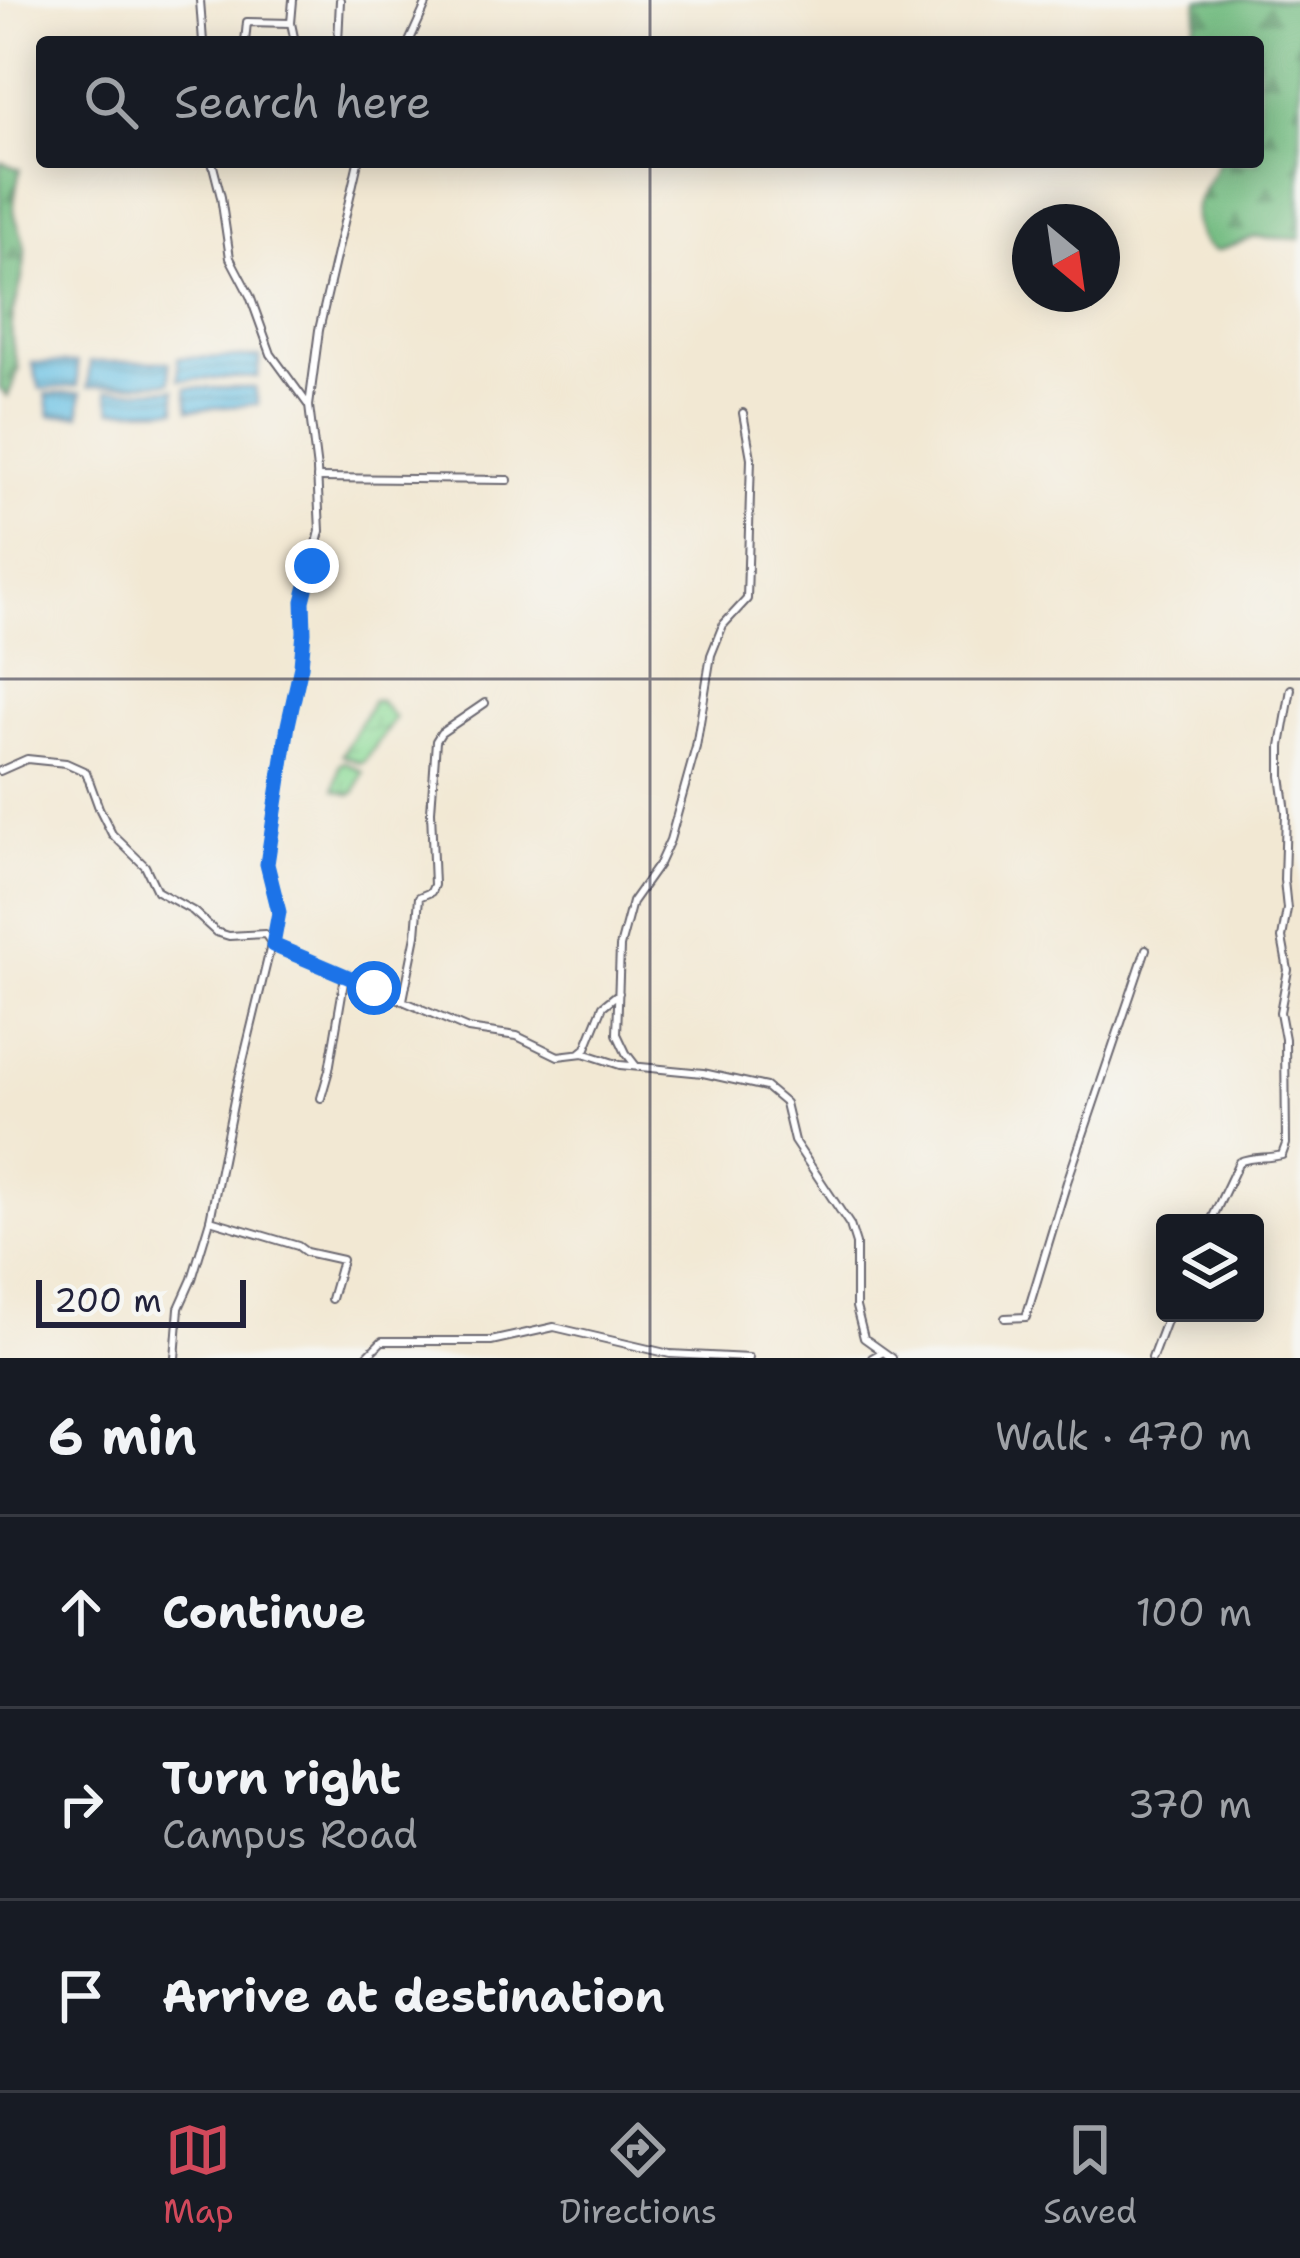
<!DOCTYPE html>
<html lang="en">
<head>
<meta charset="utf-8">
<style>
	:root { --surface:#171b24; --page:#20242c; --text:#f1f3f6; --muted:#9ea1a6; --line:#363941; --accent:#d1495b }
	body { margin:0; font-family:"Shantell Sans",sans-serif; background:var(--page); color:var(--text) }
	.controls { position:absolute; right:36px; bottom:36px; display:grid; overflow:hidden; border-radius:12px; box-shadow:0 6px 30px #0003 }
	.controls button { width:108px; height:108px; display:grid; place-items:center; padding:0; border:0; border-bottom:3px solid var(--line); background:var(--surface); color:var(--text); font:60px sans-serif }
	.compass { position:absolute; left:1012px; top:204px; width:108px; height:108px; border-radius:50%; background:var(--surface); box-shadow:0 6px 30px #0003; rotate:151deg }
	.scale { position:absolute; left:36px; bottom:30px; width:210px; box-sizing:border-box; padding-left:12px; border:6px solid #22223b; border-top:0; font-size:33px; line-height:42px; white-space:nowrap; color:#22223b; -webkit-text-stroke:9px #f6f6f2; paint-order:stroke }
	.stop { position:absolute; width:36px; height:36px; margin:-27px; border:9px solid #1a73e8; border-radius:50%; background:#fff }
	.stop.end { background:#1a73e8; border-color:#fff; box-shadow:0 3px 12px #0008 }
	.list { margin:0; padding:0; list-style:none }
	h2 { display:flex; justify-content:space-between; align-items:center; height:156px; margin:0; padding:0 48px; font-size:51px }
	h2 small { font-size:39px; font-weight:400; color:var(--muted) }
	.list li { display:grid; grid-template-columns:78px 1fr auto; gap:36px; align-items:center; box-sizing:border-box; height:192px; padding:0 48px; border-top:3px solid var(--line) }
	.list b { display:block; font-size:45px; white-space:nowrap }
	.list p { margin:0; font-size:39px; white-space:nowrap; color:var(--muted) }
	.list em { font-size:39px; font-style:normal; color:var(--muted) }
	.icon { flex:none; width:66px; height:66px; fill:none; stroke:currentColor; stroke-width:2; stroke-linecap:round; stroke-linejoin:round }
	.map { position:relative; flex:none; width:1300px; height:1358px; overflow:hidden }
	.search { position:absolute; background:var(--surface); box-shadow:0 6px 30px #0003; left:36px; right:36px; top:36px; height:132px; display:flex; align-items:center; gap:30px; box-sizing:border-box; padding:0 42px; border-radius:12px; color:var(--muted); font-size:45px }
	.sheet { height:732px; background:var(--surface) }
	nav { display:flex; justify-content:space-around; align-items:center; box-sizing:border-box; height:168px; border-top:3px solid var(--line); background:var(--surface); font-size:33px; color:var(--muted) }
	nav a { display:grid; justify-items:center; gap:6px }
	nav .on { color:var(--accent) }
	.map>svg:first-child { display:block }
	.forest { fill:url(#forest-firs); stroke:#4a6e5e; stroke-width:3 }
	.wetland { fill:url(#wetland-marsh); stroke:#587e6a; stroke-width:3 }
	.water { fill:url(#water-rules); stroke:#44708f; stroke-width:3 }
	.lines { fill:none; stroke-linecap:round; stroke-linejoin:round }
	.minor-casing { stroke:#6b6770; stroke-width:10 }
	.tertiary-casing { stroke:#6b6770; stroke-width:10 }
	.minor { stroke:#fff; stroke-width:6 }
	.tertiary { stroke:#fff; stroke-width:6 }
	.route { stroke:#1a73e8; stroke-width:15 }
	.grid { fill:none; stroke:#22223b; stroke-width:3; stroke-opacity:0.55 }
</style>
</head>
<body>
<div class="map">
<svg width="1300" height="1358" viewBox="0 0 1300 1358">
	<defs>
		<pattern id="forest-firs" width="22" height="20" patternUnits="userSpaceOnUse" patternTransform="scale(3)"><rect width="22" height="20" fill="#72bb80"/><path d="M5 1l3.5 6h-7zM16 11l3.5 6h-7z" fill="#5d986a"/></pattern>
		<pattern id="wetland-marsh" width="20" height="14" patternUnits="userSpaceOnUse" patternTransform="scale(3)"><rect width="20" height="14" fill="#8edb98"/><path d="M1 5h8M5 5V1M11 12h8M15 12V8" fill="none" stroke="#7abc84"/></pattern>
		<pattern id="water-rules" width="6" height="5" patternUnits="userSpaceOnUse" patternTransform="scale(3)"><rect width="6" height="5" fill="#65bfe3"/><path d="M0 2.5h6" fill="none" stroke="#539bb9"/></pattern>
	</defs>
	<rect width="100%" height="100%" fill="#f6f6f2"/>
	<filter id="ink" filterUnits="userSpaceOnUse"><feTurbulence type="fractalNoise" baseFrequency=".00833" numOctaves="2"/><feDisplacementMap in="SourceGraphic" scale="24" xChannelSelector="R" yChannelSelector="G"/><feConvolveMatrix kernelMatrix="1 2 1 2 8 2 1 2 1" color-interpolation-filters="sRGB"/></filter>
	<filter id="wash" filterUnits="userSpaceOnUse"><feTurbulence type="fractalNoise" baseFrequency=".004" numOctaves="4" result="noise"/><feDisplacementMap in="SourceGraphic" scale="48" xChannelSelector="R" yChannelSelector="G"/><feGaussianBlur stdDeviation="2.7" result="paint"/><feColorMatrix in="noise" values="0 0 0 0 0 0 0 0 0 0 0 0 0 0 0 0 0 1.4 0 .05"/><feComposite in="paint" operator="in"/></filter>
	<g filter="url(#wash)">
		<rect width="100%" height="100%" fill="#f2e8d3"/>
		<!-- forest -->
		<path class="forest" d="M1198 0H1300V239L1255 237 1216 251C1205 246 1201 241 1197 229 1188 202 1209 185 1218 162H1258V42H1186L1196 23Z
			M0 162 20 169C18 181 14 196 14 208 15 224 26 238 25 254 23 304 0 315 19 369L8 396 0 389Z"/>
		<!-- wetland -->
		<path class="wetland" d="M373 701H380L395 718 365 761 361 763 342 755Z
			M345 762 363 772 355 792 351 795 335 790 340 764Z"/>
		<!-- water -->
		<path class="water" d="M260 357 258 377 179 380 178 358Z
			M90 362H169L170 382 88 387Z
			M32 363H77L78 386 40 389Z
			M186 388H255L258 404 189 410Z
			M175 389 176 409 112 410 107 391Z
			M81 393 80 415 50 416 46 394Z"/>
	</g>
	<g filter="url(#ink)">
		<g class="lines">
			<!-- minor casing -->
			<g class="minor-casing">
				<path id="minor" d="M200 0 203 42
					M291 23 295 42
					M245 42 247 22 291 23 293 0
					M338 42 340 0
					M212 162 221 197 230 258 250 296 271 354 309 406
					M317 478 508 480
					M0 771 27 759 66 763 86 772 99 808 112 834 145 866 157 891 193 911 216 932 229 936 265 934 273 945 468 1029 517 1036 558 1056 583 1053 620 1065 703 1073 766 1087 785 1103 794 1141 850 1225 856 1244V1307L864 1338 892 1358
					M403 1000 416 935 419 897 431 892 434 885 431 811 436 741 441 733 485 703
					M580 1053 586 1048 603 1006 619 993
					M636 1066 626 1053 617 1034 620 947 632 902 659 864 670 840 696 747 711 655 723 625 747 599 751 458 743 413
					M321 1098 329 1070 345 976
					M210 1220 298 1246 306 1252 342 1260 331 1299
					M1210 1223 1239 1162C1253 1156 1267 1159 1282 1155L1286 1144 1285 1039 1280 1012 1288 970 1282 938 1287 909 1284 880 1286 812 1281 776V746L1291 689
					M1005 1318 1026 1317 1067 1182 1146 949
					M365 1358 382 1341H491L554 1327 670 1354 749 1358
					M872 1358 883 1352
					M1152 1358 1169 1313"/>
			</g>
			<!-- tertiary casing -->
			<g class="tertiary-casing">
				<path id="tertiary" d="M409 42 428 0
					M175 1358 179 1308 192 1279 210 1220 236 1090 279 912 267 864 288 725 301 666 304 632 303 601 320 531 317 470 309 406 319 330 358 162"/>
			</g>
			<!-- minor -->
			<use href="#minor" class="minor"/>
			<!-- tertiary -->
			<use href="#tertiary" class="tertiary"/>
		</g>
	</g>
	<g class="lines" filter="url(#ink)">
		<!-- route -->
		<path class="route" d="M312 566 303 601 304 632 301 666 288 725 267 864 279 912 273 945 374 988"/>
	</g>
	<!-- grid -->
	<path class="grid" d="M650 0V42M650 162V1358M0 679H1300"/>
</svg>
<div class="controls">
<button><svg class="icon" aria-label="layers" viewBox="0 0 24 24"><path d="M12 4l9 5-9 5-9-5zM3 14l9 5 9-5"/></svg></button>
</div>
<svg class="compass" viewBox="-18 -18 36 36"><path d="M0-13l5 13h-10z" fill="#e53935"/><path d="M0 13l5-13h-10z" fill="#9ea1a6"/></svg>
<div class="scale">200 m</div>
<div class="stop" style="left:374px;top:988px"></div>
<div class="stop end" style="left:312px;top:566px"></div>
<div class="search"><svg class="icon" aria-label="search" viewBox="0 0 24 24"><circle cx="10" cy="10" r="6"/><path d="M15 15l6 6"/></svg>Search here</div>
</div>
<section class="sheet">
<h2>6 min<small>Walk · 470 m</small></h2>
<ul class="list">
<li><svg class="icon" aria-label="ahead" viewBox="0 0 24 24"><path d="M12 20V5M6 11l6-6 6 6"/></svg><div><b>Continue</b></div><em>100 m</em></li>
<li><svg class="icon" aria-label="right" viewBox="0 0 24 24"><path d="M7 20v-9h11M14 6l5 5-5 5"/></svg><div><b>Turn right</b><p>Campus Road</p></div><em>370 m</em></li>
<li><svg class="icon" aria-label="arrive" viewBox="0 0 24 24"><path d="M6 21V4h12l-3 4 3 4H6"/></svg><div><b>Arrive at destination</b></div></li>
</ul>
</section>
<nav>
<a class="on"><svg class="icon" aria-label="map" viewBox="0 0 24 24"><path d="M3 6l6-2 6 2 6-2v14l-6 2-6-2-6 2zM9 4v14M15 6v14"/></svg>Map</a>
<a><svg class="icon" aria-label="directions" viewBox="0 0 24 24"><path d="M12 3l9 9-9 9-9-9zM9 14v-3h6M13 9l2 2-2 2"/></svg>Directions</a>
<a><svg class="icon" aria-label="saved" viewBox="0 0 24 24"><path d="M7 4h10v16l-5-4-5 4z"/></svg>Saved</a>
</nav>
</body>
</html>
